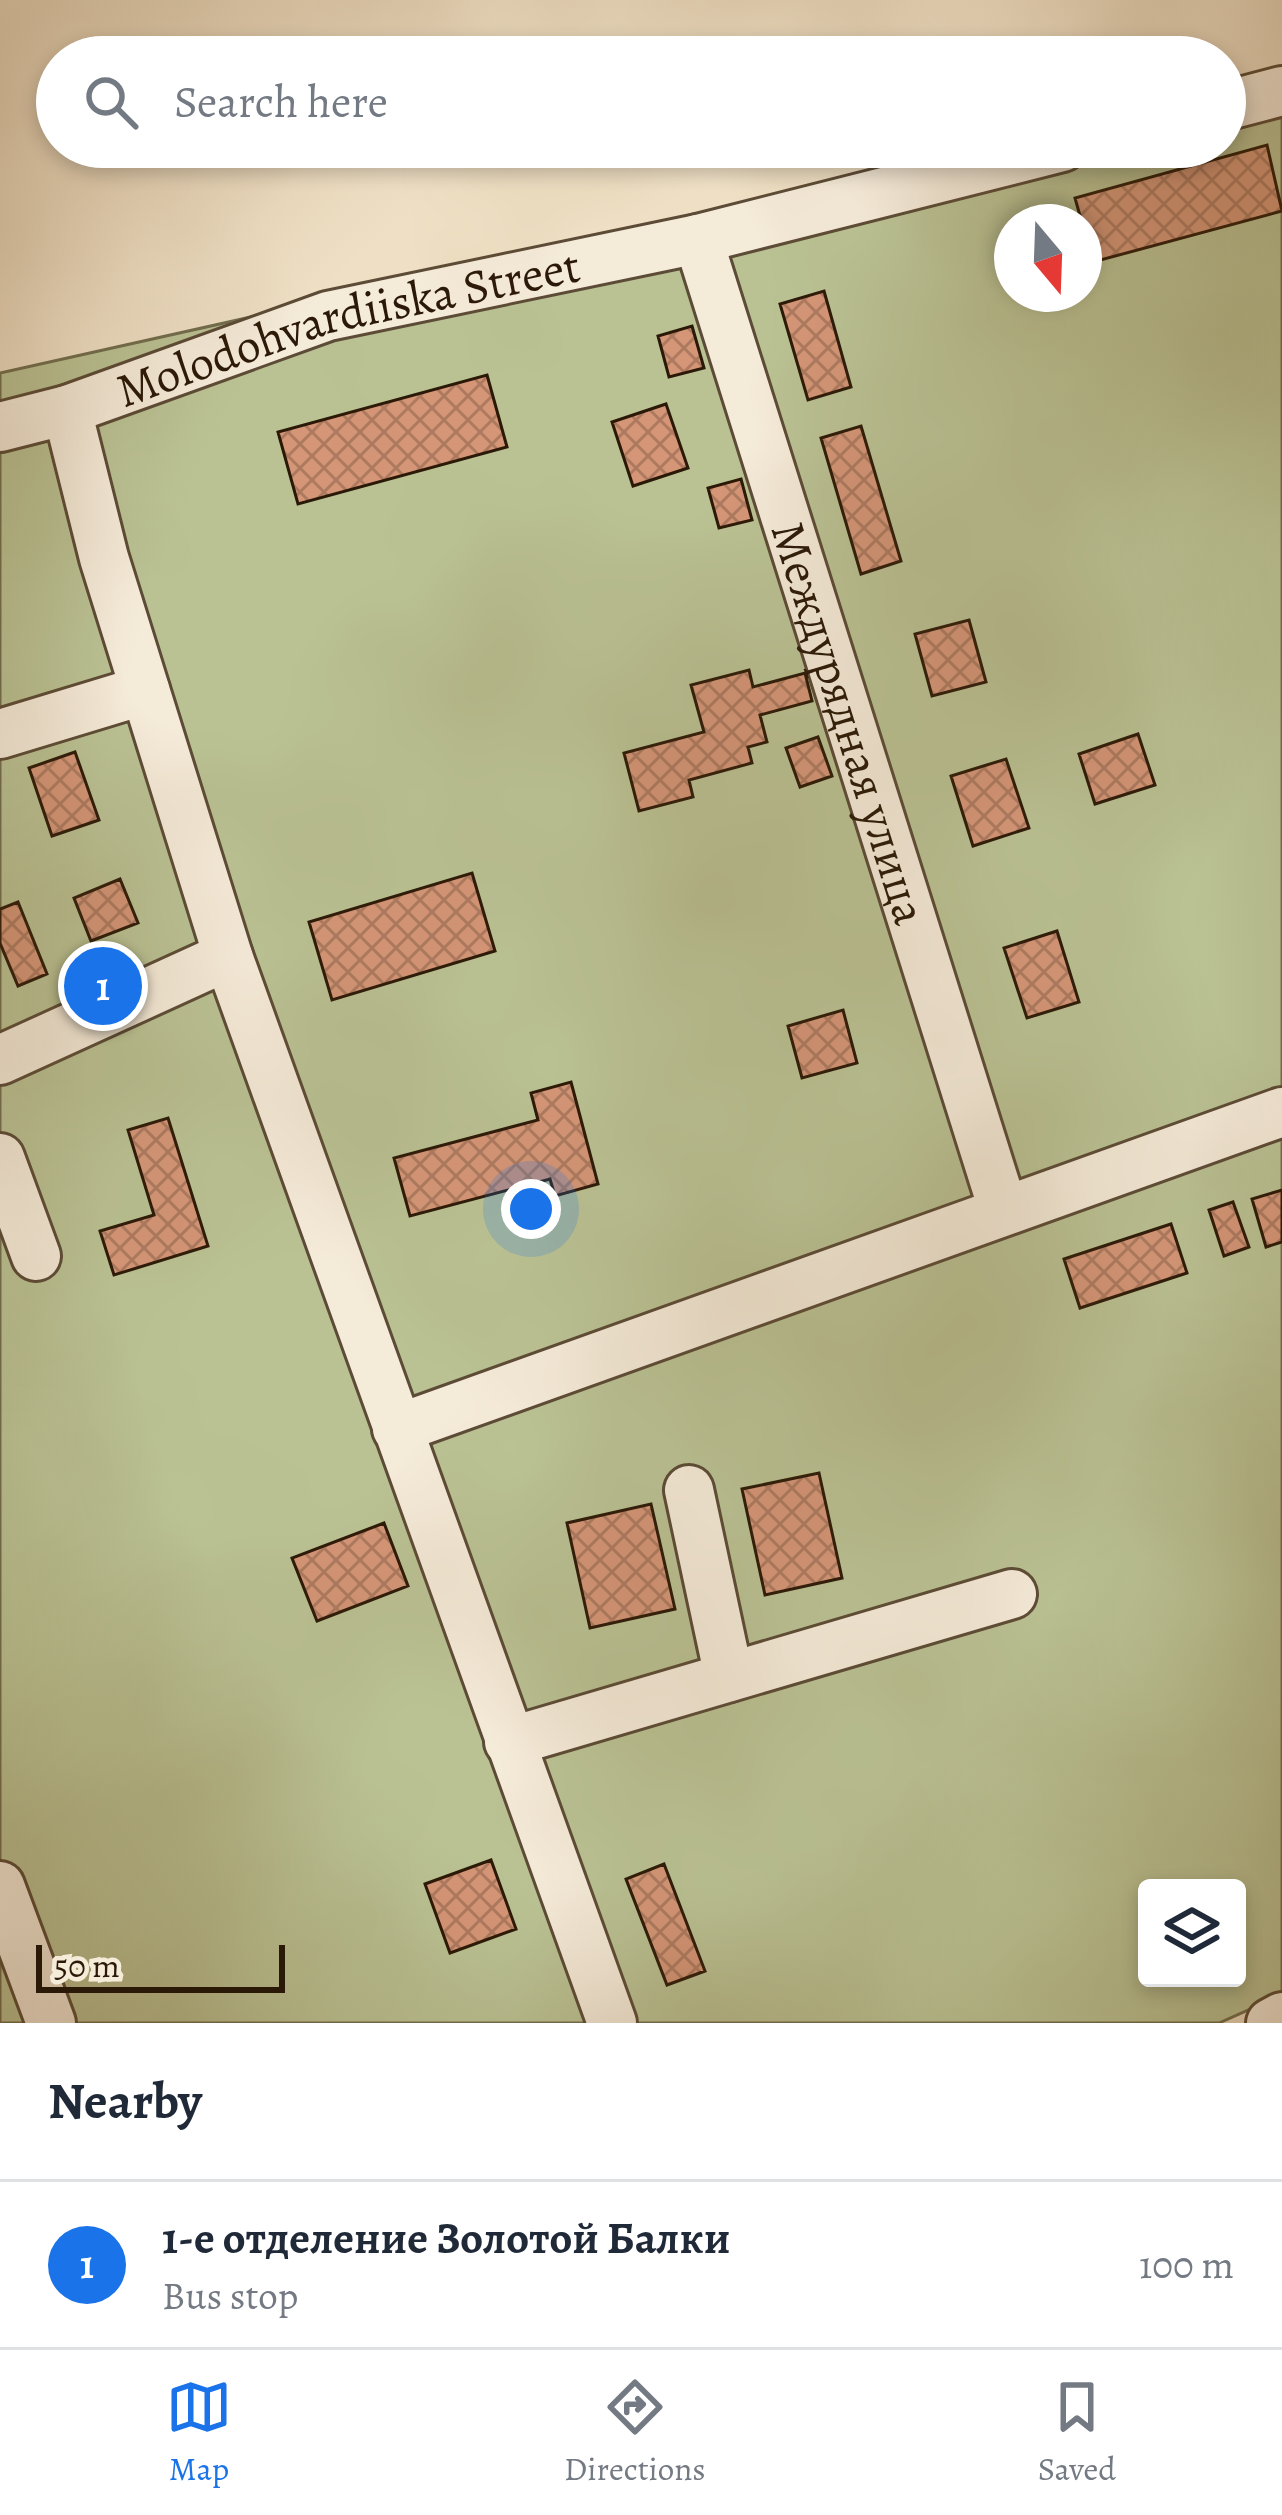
<!DOCTYPE html>
<html lang="en">
<head>
<meta charset="utf-8">
<style>
	:root { --surface:#fff; --page:#f6f6f7; --text:#1f2937; --muted:#747a83; --line:#e0e1e3; --accent:#1a73e8 }
	body { margin:0; font-family:Alegreya,serif; background:var(--page); color:var(--text) }
	.controls { position:absolute; right:36px; bottom:36px; display:grid; overflow:hidden; border-radius:12px; box-shadow:0 6px 18px #0003 }
	.controls button { width:108px; height:108px; display:grid; place-items:center; padding:0; border:0; border-bottom:3px solid var(--line); background:var(--surface); color:var(--text); font:60px sans-serif }
	.compass { position:absolute; left:994px; top:204px; width:108px; height:108px; border-radius:50%; background:var(--surface); box-shadow:0 6px 18px #0003; rotate:161deg }
	.scale { position:absolute; left:36px; bottom:30px; width:249px; box-sizing:border-box; padding-left:12px; border:6px solid #2b1907; border-top:0; font-size:33px; line-height:42px; white-space:nowrap; color:#2b1907; -webkit-text-stroke:9px #f5ebd9; paint-order:stroke }
	.you { position:absolute; left:531px; top:1209px; width:42px; height:42px; margin:-30px; border:9px solid #fff; border-radius:50%; background:#1a73e8; box-shadow:0 0 0 18px #1a73e833 }
	.badge { display:grid; place-items:center; width:78px; height:78px; border-radius:50%; background:var(--accent); color:#fff; font-size:39px; font-weight:700 }
	.pin { position:absolute; translate:-50% -50%; border:6px solid #fff; box-shadow:0 3px 12px #0006 }
	.list { margin:0; padding:0; list-style:none }
	h2 { display:flex; justify-content:space-between; align-items:center; height:156px; margin:0; padding:0 48px; font-size:51px }
	h2 small { font-size:39px; font-weight:400; color:var(--muted) }
	.list li { display:grid; grid-template-columns:78px 1fr auto; gap:36px; align-items:center; box-sizing:border-box; height:168px; padding:0 48px; border-top:3px solid var(--line) }
	.list b { display:block; font-size:45px; white-space:nowrap }
	.list p { margin:0; font-size:39px; white-space:nowrap; color:var(--muted) }
	.list em { font-size:39px; font-style:normal; color:var(--muted) }
	.icon { flex:none; width:66px; height:66px; fill:none; stroke:currentColor; stroke-width:2; stroke-linecap:round; stroke-linejoin:round }
	.map { position:relative; flex:none; width:1282px; height:2023px; overflow:hidden }
	.search { position:absolute; background:var(--surface); box-shadow:0 6px 18px #0003; left:36px; right:36px; top:36px; height:132px; display:flex; align-items:center; gap:30px; box-sizing:border-box; padding:0 42px; border-radius:66px; color:var(--muted); font-size:45px }
	.sheet { height:324px; background:var(--surface) }
	nav { display:flex; justify-content:space-around; align-items:center; box-sizing:border-box; height:168px; border-top:3px solid var(--line); background:var(--surface); font-size:33px; color:var(--muted) }
	nav a { display:grid; justify-items:center; gap:6px }
	nav .on { color:var(--accent) }
	.map>svg:first-child { display:block }
	.green { fill:#bac294; stroke:#726e4e; stroke-width:3; fill-rule:evenodd }
	.building { fill:url(#building-cross-hatch); stroke:#2b1907; stroke-width:3 }
	.lines { fill:none; stroke-linecap:round; stroke-linejoin:round }
	.minor-casing { stroke:#5c4b36; stroke-width:54 }
	.minor { stroke:#f5ebd9; stroke-width:48 }
	.labels { text-anchor:middle; stroke-width:9; stroke-linejoin:round; paint-order:stroke }
	.street-label { font-size:48px; fill:#2b1907; stroke:#f5ebd9 }
</style>
</head>
<body>
<div class="map">
<svg width="1282" height="2023" viewBox="0 0 1282 2023">
	<defs>
		<pattern id="building-cross-hatch" width="8" height="8" patternUnits="userSpaceOnUse" patternTransform="scale(3)"><rect width="8" height="8" fill="#d59678"/><path d="M0 0l8 8M0 8l8-8" fill="none" stroke="#ad7a60"/></pattern>
	</defs>
	<rect width="100%" height="100%" fill="#efe0c5"/>
	<filter id="stains"><feTurbulence type="fractalNoise" baseFrequency=".00167" numOctaves="4"/><feColorMatrix values="0 0 0 0 .2 0 0 0 0 .09 0 0 0 0 .02 0 0 0 .5 -.17"/></filter>
	<radialGradient id="worn" r=".72"><stop offset=".6" stop-color="#630" stop-opacity="0"/><stop offset="1" stop-color="#630" stop-opacity=".3"/></radialGradient>
	<!-- green -->
	<path class="green" d="M1282 87V1995L1219 2023H0V373L1013 147H1225V100ZM1012 222H1084V294H1012ZM1147 1888H1237V1978H1147Z"/>
	<!-- building -->
	<path class="building" d="M1267 145 1282 211 1093 262 1075 198Z
		M824 291 851 387 808 400 780 304Z
		M692 326 704 368 669 377 658 336Z
		M487 375 507 447 298 504 278 432Z
		M666 404 688 468 633 486 612 422Z
		M861 426 901 561 861 574 821 438Z
		M741 479 752 520 719 528 708 488Z
		M969 620 986 682 932 696 915 634Z
		M749 670 753 687 805 673 812 701 760 715 767 742 748 747 752 763 689 780 693 797 639 811 624 753 704 732 691 685Z
		M1138 734 1155 785 1095 804 1079 754Z
		M818 737 832 776 800 787 786 748Z
		M75 752 99 820 52 836 29 768Z
		M1006 759 1029 828 973 846 951 776Z
		M472 873 495 951 332 1000 309 922Z
		M120 879 138 923 91 941 74 898Z
		M18 902 47 974 18 986 0 943V909Z
		M1057 931 1079 1002 1027 1018 1004 948Z
		M843 1010 857 1063 802 1078 788 1026Z
		M571 1082 598 1184 555 1196 550 1179 410 1216 394 1158 538 1120 531 1093Z
		M168 1118 208 1246 114 1275 100 1231 154 1215 128 1130Z
		M1282 1190V1242L1266 1247 1252 1199Z
		M1233 1202 1249 1247 1224 1256 1209 1210Z
		M1171 1224 1187 1273 1080 1308 1064 1259Z
		M819 1473 842 1578 765 1595 742 1489Z
		M651 1504 675 1609 590 1628 567 1523Z
		M384 1523 408 1586 317 1621 292 1558Z
		M491 1860 516 1929 450 1953 425 1884Z
		M664 1864 705 1971 667 1985 626 1879Z"/>
	<g class="lines">
		<!-- minor casing -->
		<g class="minor-casing">
			<g id="minor">
				<path d="M1225 106 1282 91"/>
				<path id="s1" d="M698 239 1003 1209"/>
				<path d="M67 410 104 558 228 956 612 2023"/>
				<path id="s2" d="M0 427 67 410 328 316 698 239 1062 147"/>
				<path d="M0 734 145 690"/>
				<path d="M0 1060 228 956"/>
				<path d="M0 1158 36 1256"/>
				<path d="M397 1429 1282 1112"/>
				<path d="M689 1490 729 1677"/>
				<path d="M509 1742 1012 1594"/>
				<path d="M0 1886 51 2023"/>
				<path d="M1271 2023 1282 2017"/>
			</g>
		</g>
		<!-- minor -->
		<use href="#minor" class="minor"/>
	</g>
	<g class="labels">
		<!-- street labels -->
		<g class="street-label">
			<text dy="17" stroke="none"><textPath href="#s2" startOffset="363">Molodohvardiiska Street</textPath></text>
			<text dy="17" stroke="none"><textPath href="#s1" startOffset="507">Междурядная улица</textPath></text>
		</g>
	</g>
	<rect width="100%" height="100%" filter="url(#stains)"/>
	<rect width="100%" height="100%" fill="url(#worn)"/>
</svg>
<div class="controls">
<button><svg class="icon" aria-label="layers" viewBox="0 0 24 24"><path d="M12 4l9 5-9 5-9-5zM3 14l9 5 9-5"/></svg></button>
</div>
<svg class="compass" viewBox="-18 -18 36 36"><path d="M0-13l5 13h-10z" fill="#e53935"/><path d="M0 13l5-13h-10z" fill="#747a83"/></svg>
<div class="scale">50 m</div>
<div class="you"></div>
<div class="pin badge" style="left:103px;top:986px">1</div>
<div class="search"><svg class="icon" aria-label="search" viewBox="0 0 24 24"><circle cx="10" cy="10" r="6"/><path d="M15 15l6 6"/></svg>Search here</div>
</div>
<section class="sheet">
<h2>Nearby<small></small></h2>
<ul class="list">
<li><span class="badge">1</span><div><b>1-е отделение Золотой Балки</b><p>Bus stop</p></div><em>100 m</em></li>
</ul>
</section>
<nav>
<a class="on"><svg class="icon" aria-label="map" viewBox="0 0 24 24"><path d="M3 6l6-2 6 2 6-2v14l-6 2-6-2-6 2zM9 4v14M15 6v14"/></svg>Map</a>
<a><svg class="icon" aria-label="directions" viewBox="0 0 24 24"><path d="M12 3l9 9-9 9-9-9zM9 14v-3h6M13 9l2 2-2 2"/></svg>Directions</a>
<a><svg class="icon" aria-label="saved" viewBox="0 0 24 24"><path d="M7 4h10v16l-5-4-5 4z"/></svg>Saved</a>
</nav>
</body>
</html>
